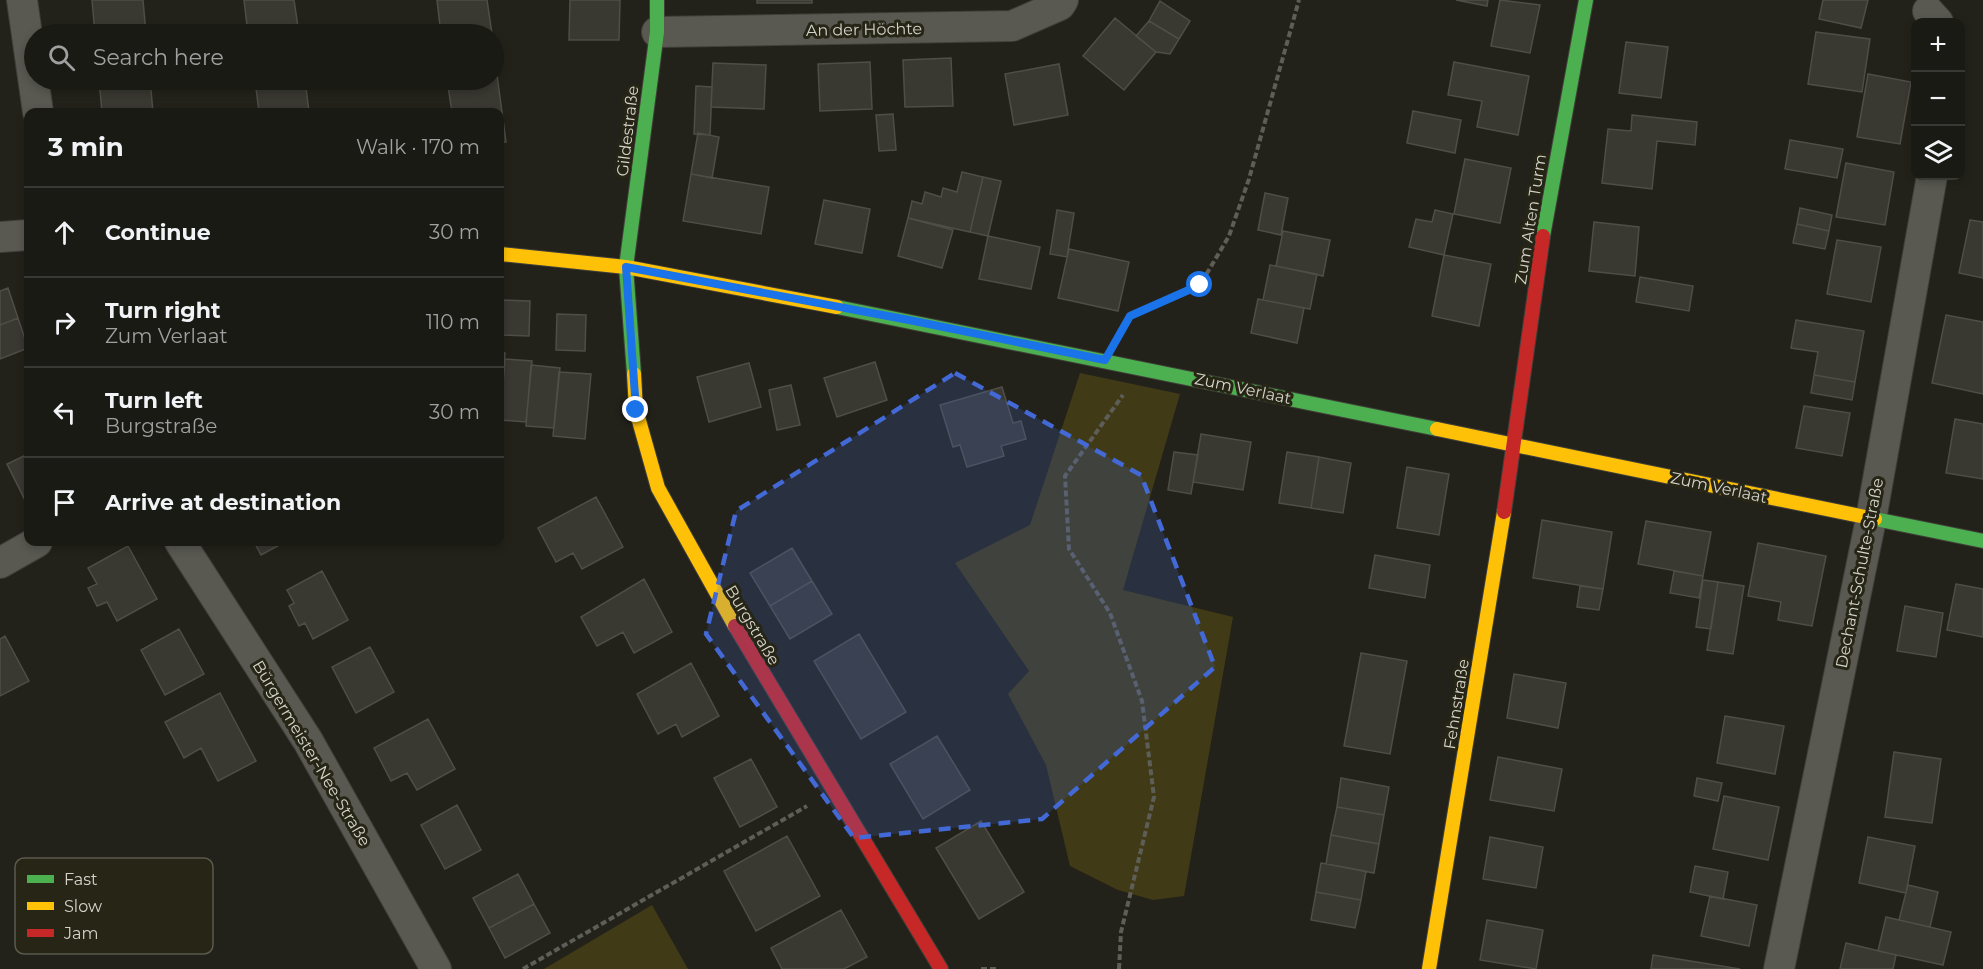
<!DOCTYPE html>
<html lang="en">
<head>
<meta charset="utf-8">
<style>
	:root { --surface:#1a1a14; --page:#23231d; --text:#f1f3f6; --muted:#9fa1a0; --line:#383834 }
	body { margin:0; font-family:Montserrat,sans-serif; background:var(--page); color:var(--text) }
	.controls { position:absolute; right:18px; top:18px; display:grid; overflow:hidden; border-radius:12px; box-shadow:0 3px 9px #0003 }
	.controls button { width:54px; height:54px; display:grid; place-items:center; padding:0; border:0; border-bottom:2px solid var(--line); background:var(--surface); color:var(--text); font:30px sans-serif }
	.stop { position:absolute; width:18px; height:18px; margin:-14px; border:4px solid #1a73e8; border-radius:50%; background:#fff }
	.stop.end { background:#1a73e8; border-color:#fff; box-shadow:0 2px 6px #0008 }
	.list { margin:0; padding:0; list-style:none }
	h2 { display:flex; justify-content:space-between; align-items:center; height:78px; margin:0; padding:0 24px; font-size:26px }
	h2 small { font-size:20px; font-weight:400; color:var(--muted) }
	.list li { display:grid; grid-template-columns:39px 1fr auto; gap:18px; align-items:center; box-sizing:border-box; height:90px; padding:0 24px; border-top:2px solid var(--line) }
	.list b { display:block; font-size:22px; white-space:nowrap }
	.list p { margin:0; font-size:20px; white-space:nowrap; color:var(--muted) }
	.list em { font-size:20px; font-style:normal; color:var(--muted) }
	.icon { flex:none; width:33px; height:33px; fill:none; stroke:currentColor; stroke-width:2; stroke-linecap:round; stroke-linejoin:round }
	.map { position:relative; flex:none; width:1983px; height:969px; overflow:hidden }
	.search { position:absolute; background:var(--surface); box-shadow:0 3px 9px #0003; left:24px; top:24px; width:480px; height:66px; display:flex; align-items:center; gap:15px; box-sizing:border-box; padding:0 21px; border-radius:33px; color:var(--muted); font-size:22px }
	.panel { position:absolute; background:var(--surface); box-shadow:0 3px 9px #0003; left:24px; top:108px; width:480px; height:438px; border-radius:12px }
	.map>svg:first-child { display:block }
	.green { fill:#403a17 }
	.building { fill:#393831; stroke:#4e4e47; stroke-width:1.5 }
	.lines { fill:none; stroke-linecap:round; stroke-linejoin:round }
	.street-casing { stroke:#403f39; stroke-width:32 }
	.fast-casing { stroke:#403f39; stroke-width:16 }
	.slow-casing { stroke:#403f39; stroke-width:16 }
	.jam-casing { stroke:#403f39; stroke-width:16 }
	.path { stroke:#5e5e58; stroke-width:4; stroke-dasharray:6 3; stroke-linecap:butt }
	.street { stroke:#595952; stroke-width:30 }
	.fast { stroke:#4caf50; stroke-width:14 }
	.slow { stroke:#ffc107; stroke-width:14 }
	.jam { stroke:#c62828; stroke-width:14 }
	.route { stroke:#1a73e8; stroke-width:8 }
	.marked { fill:#4269d5; fill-opacity:0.2; stroke:#4269d5; stroke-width:4.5; stroke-dasharray:12 8; stroke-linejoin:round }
	.labels { text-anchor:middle; stroke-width:6; stroke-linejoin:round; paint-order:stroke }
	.street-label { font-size:16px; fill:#d5d4ca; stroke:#272516 }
	.key { fill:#272516; stroke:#5b5a4c; stroke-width:1.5 }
	.key-label { font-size:16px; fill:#d5d4ca }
</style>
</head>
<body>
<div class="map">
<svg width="1983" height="969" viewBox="0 0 1983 969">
	<rect width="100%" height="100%" fill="#23221a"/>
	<!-- green -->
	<path class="green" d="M1080 373 1180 394 1123 590 1233 617 1184 896 1153 900 1118 890 1070 866 1046 765 1008 694 1029 671 955 563 1030 525Z
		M652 905 688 969H544Z"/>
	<!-- building -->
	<path class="building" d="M92 0H143L146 34H95Z
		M244 0H294L299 34H248Z
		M437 0H487L492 34H441Z
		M570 0H620L619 40H569Z
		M757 0H812V3H757Z
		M1456 0H1488L1487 6Z
		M1500 0 1540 5 1530 53 1491 46Z
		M1823 0H1868L1861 28 1819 19Z
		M1160 1 1190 21 1179 39 1149 21Z
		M1115 18 1156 52 1124 90 1083 56Z
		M1149 21 1179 39 1170 54 1156 52 1136 36Z
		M1816 32 1870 39 1862 92 1808 84Z
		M1626 42 1668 47 1661 98 1619 93Z
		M494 53 506 142 500 143V112H452L447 80H494Z
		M951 58 953 106 905 107 903 60Z
		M870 62 872 109 820 111 818 64Z
		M1454 62 1529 76 1518 135 1477 127 1482 101 1448 95Z
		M713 63 766 65 764 109 711 107Z
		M1059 64 1068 115 1014 125 1005 74Z
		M1868 74 1911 82 1900 144 1857 137Z
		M99 80H150L153 112H102Z
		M255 80H305L309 112H259Z
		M696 86 712 87 710 135 694 134Z
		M1413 111 1461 120 1455 153 1407 143Z
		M893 114 896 150 879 151 876 115Z
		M1632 115 1697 122 1695 145 1657 141 1652 189 1602 183 1608 129 1631 131Z
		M698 133 719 137 712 178 691 174Z
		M1790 140 1843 149 1837 178 1785 169Z
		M1465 159 1511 168 1500 223 1454 214Z
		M1846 163 1894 172 1885 225 1836 217Z
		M962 172 983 177 970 232 908 218 912 201 922 204 925 192 941 197 943 188 957 192Z
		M691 174 769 187 761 234 683 221Z
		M983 177 1001 181 988 236 970 232Z
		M1265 193 1288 198 1281 235 1258 230Z
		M824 200 870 209 862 253 815 244Z
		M1800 208 1832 215 1829 231 1797 224Z
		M1057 210 1074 213 1067 257 1050 254Z
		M1435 210 1453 214 1444 255 1409 247 1416 219 1432 222Z
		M908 218 953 230 942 268 898 256Z
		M1970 220 1983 222V278L1959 273Z
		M1594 222 1639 227 1635 276 1589 271Z
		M1797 224 1829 231 1825 249 1793 243Z
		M1283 231 1330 240 1323 276 1276 266Z
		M988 236 1040 247 1031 289 979 279Z
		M1837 240 1881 247 1871 302 1827 294Z
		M1069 249 1129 262 1118 311 1058 298Z
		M1444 255 1491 264 1479 326 1432 316Z
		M1270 265 1317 274 1310 309 1263 300Z
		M1640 277 1693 286 1689 311 1636 302Z
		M8 288 18 318 0 325V291Z
		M1258 299 1304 308 1297 343 1251 333Z
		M500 300 530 301 529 336 500 335Z
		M557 314 586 315 585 351 556 350Z
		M1946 315 1983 322V394L1932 383Z
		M18 318 28 348 0 359V325Z
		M1796 320 1864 331 1855 382 1814 375 1818 352 1791 348Z
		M500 353H505L500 413Z
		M505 359 532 361 526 422 500 420Z
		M875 362 887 400 837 417 824 378Z
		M749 363 761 407 709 422 697 377Z
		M531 365 560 368 554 428 526 426Z
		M559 372 591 374 585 439 553 436Z
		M1814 375 1855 382 1852 400 1811 393Z
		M791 385 800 425 777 430 769 390Z
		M1002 387 1013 423 1021 421 1026 439 1001 446 1004 456 967 467 960 445 953 447 940 405Z
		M1804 406 1850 413 1842 456 1796 448Z
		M1955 419 1983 424V479L1946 473Z
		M1201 434 1251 442 1243 490 1193 482Z
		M1174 452 1198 455 1191 494 1168 490Z
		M1287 452 1319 457 1311 508 1279 503Z
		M28 454V499L25 500 7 464Z
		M1319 457 1351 463 1343 513 1311 508Z
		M1407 467 1449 474 1439 535 1397 528Z
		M596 497 623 547 582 569 573 553 556 562 538 528Z
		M1542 520 1612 532 1603 589 1533 578Z
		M1646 521 1711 532 1703 576 1638 564Z
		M254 542H285L261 555Z
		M1758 543 1826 556 1812 626 1778 620 1781 602 1748 596Z
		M128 546 157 599 117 621 107 602 97 606 88 588 97 584 88 568Z
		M792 548 812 581 770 606 750 573Z
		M1375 555 1430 565 1425 598 1369 588Z
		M322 571 348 620 313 639 305 623 299 626 289 606 294 603 287 590Z
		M1674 571 1703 576 1699 598 1670 593Z
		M644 579 672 632 634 653 623 632 597 646 581 617Z
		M1703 580 1718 582 1711 629 1696 627Z
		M812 581 832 614 790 639 770 606Z
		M1718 582 1744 586 1733 654 1707 650Z
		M1956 584 1983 589V637L1947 630Z
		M1580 586 1603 589 1599 610 1577 607Z
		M1905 606 1943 613 1936 657 1897 651Z
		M179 629 204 674 165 695 141 650Z
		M859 634 906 712 861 739 814 661Z
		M5 636 29 681 0 696V639Z
		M370 647 394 692 356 713 332 667Z
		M1361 653 1407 661 1390 754 1344 746Z
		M691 663 719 716 682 737 676 724 658 734 637 694Z
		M1514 674 1566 683 1558 728 1507 718Z
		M220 693 256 761 218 781 201 748 184 758 165 722Z
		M1725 716 1784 726 1775 774 1717 763Z
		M428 719 455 769 417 790 407 773 391 781 374 748Z
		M937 736 970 790 923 819 890 764Z
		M1894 752 1941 759 1932 823 1885 817Z
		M1498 757 1562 769 1554 811 1490 800Z
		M751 759 777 807 740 827 714 778Z
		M1341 778 1389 787 1384 815 1337 807Z
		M1697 778 1722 783 1718 801 1694 796Z
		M1724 796 1779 807 1768 860 1713 849Z
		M457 805 481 850 445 869 421 825Z
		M1337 807 1384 815 1379 844 1331 835Z
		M981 821 1024 892 979 919 936 848Z
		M1331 835 1379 844 1374 873 1326 864Z
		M787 836 820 896 756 931 724 871Z
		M1490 837 1543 847 1536 888 1483 879Z
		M1868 837 1915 846 1906 893 1859 883Z
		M1321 863 1366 871 1361 900 1316 892Z
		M1695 866 1728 872 1723 899 1690 892Z
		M518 874 534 904 489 928 473 898Z
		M1908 885 1938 892 1930 927 1899 920Z
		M1316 892 1361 900 1355 928 1311 920Z
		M1710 896 1757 905 1749 946 1701 936Z
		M534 904 550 933 505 958 489 928Z
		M841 910 867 957 844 969H782L771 948Z
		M1886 917 1951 932 1943 965 1878 951Z
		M1487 920 1543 930 1536 969 1480 960Z
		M1846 943 1896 955 1893 969H1840Z
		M1653 955 1740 969H1651Z"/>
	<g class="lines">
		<!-- street casing -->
		<g class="street-casing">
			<path id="street" d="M22 0 38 112
				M1928 11 1938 22
				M657 32 1012 26 1060 5 1063 0
				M0 237 28 235
				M180 542 308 741 436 969
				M0 563 37 542
				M1779 969 1871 519 1932 176"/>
		</g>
		<!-- fast casing -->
		<g class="fast-casing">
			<path id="fast" d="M1543 236 1586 0
				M837 307 1437 429
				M634 374 626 267 657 32V0
				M1875 519 1983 541"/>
		</g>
		<!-- slow casing -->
		<g class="slow-casing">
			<path id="slow" d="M500 254 626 267 837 307
				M634 374 636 410 658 488 735 626
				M1437 429 1875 519
				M1429 969 1504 512"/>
		</g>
		<!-- jam casing -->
		<g class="jam-casing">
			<path id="jam" d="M1504 512 1543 236
				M735 626 941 969"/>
		</g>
		<!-- path -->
		<path class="path" d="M1121 332 1129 316 1200 285 1229 236 1249 179 1299 0
			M523 969 807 806
			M981 969H997
			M1119 969 1121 932 1154 797 1142 701 1110 613 1069 549 1065 476 1123 395"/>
		<!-- street -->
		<use href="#street" class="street"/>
		<!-- fast -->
		<use href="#fast" class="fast"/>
		<!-- slow -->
		<use href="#slow" class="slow"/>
		<!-- jam -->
		<use href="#jam" class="jam"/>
	</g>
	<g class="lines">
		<!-- route -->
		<path class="route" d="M636 410 626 267 909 320 1105 360 1130 316 1200 285"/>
	</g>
	<!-- marked area -->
	<path class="marked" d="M955 373 1141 475 1215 667 1042 819 854 838 706 634 736 511Z"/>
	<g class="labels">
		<!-- street labels -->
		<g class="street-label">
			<text transform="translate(864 29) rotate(-1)" y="6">An der Höchte</text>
			<text transform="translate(627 131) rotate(-83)" y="6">Gildestraße</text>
			<text transform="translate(1530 219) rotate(-81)" y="6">Zum Alten Turm</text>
			<text transform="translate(1243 388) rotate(12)" y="6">Zum Verlaat</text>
			<text transform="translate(1719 487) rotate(12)" y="6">Zum Verlaat</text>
			<text transform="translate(1859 573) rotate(-79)" y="6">Dechant-Schulte-Straße</text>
			<text transform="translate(753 625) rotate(59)" y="6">Burgstraße</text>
			<text transform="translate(1456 704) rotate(-81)" y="6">Fehnstraße</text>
			<text transform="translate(312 753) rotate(59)" y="6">Bürgermeister-Nee-Straße</text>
		</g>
	</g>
	<!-- legend -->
	<rect x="15" y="858" width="198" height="96" rx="9" class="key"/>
	<rect x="27" y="875" width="27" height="8" fill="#4caf50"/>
	<rect x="27" y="902" width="27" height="8" fill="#ffc107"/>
	<rect x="27" y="929" width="27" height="8" fill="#c62828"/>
	<g class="key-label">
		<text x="64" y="885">Fast</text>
		<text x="64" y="912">Slow</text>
		<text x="64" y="939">Jam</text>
	</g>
</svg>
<div class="controls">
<button>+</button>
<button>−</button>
<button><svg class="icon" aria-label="layers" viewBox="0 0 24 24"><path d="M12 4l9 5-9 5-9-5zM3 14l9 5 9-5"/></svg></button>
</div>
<div class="stop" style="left:1200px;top:285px"></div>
<div class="stop end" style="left:636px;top:410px"></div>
<div class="search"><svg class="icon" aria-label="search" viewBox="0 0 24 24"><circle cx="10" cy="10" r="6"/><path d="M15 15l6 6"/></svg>Search here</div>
<section class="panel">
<h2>3 min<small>Walk · 170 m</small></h2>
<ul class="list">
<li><svg class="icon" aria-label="ahead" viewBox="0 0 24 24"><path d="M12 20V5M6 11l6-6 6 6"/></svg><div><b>Continue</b></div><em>30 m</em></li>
<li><svg class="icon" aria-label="right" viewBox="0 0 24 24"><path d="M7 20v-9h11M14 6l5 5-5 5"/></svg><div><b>Turn right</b><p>Zum Verlaat</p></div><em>110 m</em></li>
<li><svg class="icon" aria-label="left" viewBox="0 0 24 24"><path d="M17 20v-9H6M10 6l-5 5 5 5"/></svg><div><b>Turn left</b><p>Burgstraße</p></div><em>30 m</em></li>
<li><svg class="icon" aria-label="arrive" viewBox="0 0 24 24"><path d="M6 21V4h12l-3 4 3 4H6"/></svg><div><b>Arrive at destination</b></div></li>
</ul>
</section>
</div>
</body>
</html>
